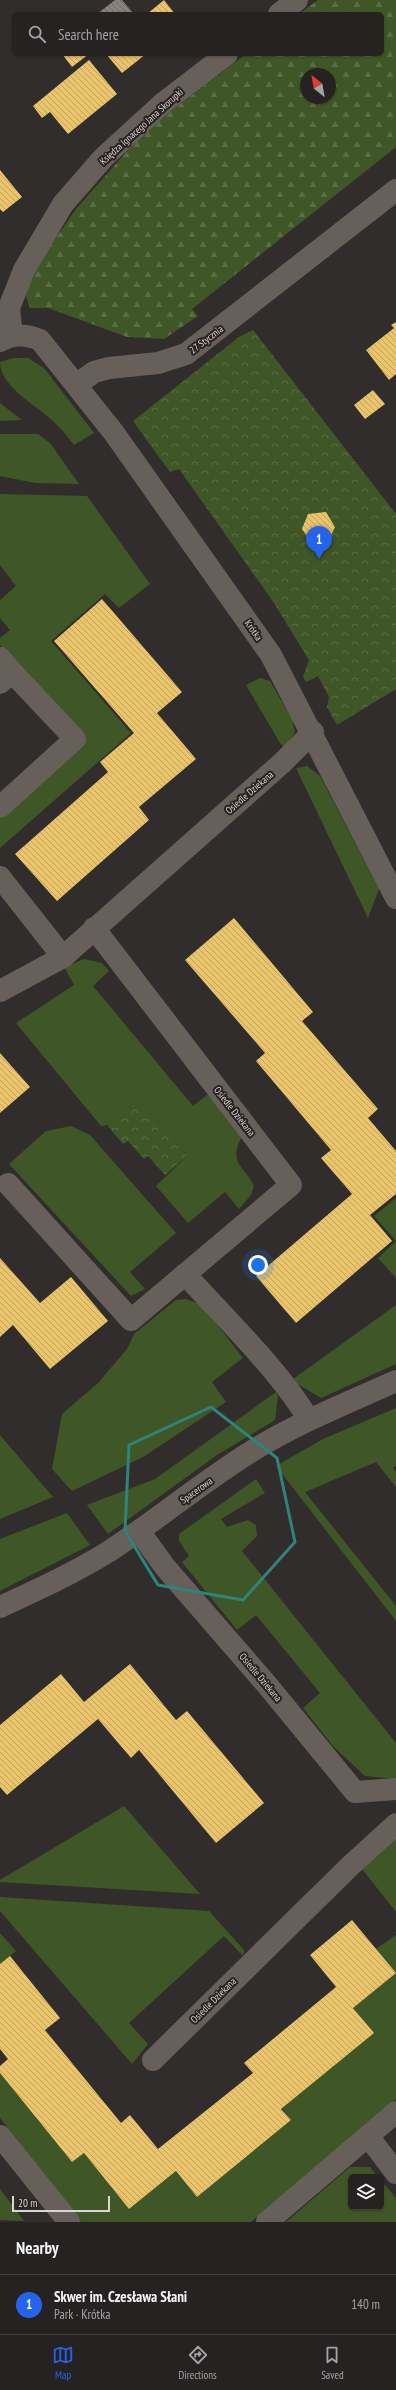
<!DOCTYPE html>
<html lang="en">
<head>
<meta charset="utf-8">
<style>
	:root { --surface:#252221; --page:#2d2a2a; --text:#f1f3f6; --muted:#a3a4a5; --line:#423f3f; --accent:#2563eb }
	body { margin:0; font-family:"PT Sans Narrow",sans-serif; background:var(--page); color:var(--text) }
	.controls { position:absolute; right:12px; bottom:12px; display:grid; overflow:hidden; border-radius:6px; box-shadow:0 1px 3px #0004 }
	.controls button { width:36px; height:36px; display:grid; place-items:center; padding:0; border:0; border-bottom:1px solid var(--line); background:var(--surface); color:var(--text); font:20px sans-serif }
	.compass { position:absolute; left:300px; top:68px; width:36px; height:36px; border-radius:50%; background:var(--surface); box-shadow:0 1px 3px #0004; rotate:329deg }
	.scale { position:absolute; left:12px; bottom:10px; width:98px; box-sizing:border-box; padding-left:4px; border:2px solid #d9d5d3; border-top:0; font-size:11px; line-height:14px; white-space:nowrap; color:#d9d5d3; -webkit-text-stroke:3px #292220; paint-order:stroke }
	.you { position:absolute; left:258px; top:1265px; width:14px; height:14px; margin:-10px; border:3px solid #fff; border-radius:50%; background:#1a73e8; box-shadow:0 0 0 6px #1a73e833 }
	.badge { display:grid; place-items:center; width:26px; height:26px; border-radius:50%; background:var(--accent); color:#fff; font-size:13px; font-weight:700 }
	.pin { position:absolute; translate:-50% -33px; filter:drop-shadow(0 1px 2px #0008) }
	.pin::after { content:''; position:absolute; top:21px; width:14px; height:12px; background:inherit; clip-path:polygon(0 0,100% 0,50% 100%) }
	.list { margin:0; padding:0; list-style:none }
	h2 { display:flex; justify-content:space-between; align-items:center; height:52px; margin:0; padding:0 16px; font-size:17px }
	h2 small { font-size:13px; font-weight:400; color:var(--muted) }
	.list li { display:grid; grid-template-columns:26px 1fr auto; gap:12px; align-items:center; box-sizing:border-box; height:60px; padding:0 16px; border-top:1px solid var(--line) }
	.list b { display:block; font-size:15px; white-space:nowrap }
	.list p { margin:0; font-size:13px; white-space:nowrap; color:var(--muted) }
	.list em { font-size:13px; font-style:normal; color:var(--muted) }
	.icon { flex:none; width:22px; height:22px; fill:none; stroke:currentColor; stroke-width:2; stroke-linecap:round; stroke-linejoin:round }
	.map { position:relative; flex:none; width:396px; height:2222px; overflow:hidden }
	.search { position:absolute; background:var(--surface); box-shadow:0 1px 3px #0004; left:12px; right:12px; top:12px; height:44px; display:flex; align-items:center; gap:10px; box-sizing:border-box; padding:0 14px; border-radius:6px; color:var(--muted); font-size:15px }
	.sheet { height:112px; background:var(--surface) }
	nav { display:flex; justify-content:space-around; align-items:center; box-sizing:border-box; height:56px; border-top:1px solid var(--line); background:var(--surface); font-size:11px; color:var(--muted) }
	nav a { display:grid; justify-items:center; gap:2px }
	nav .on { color:var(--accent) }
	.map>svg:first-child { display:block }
	.grass { fill:#3f5727 }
	.forest { fill:url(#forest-firs); fill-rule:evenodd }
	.park { fill:url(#park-crowns) }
	.homes { fill:url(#homes-back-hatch) }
	.industry { fill:url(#industry-back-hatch) }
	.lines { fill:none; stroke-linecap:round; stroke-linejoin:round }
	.minor { stroke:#675f59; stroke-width:22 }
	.marked { fill:none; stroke:#2d847d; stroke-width:3; stroke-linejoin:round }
	.labels { text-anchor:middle; stroke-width:4; stroke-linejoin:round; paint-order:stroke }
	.street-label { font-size:10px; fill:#d9d5d3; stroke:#292220 }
</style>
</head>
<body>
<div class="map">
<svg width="396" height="2222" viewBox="0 0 396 2222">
	<defs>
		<pattern id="forest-firs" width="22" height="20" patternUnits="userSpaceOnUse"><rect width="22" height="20" fill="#3f5727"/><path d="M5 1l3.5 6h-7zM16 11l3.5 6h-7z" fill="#5a6e45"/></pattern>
		<pattern id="park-crowns" width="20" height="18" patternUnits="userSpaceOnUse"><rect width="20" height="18" fill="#3f5727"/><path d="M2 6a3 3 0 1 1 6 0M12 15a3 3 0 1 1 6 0" fill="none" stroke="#5a6e45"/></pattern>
		<pattern id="homes-back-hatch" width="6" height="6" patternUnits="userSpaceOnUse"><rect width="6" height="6" fill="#e9c46a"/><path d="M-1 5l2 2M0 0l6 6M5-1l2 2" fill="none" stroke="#bfa35f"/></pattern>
		<pattern id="industry-back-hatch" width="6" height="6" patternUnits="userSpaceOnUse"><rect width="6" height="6" fill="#8a817c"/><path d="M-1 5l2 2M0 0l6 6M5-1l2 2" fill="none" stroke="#706a67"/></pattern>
	</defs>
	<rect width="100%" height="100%" fill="#312d2c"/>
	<!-- grass -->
	<path class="grass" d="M14 358H28L44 368 94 433 74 445C68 438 63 430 56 424 40 407 0 388 0 362Z
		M0 403 22 420 0 421Z
		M0 434H38L50 443 79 484 35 483 0 476Z
		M0 494 87 496 150 584 119 608 105 594 51 641 131 733 0 848V818L84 741 0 645V638L10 630 0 618V600L16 586 0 565Z
		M260 678 270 681 292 719 295 733 284 747 280 743 246 685Z
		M307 766 320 776 379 889 368 918 296 768Z
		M84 959 102 963 109 971 93 986 193 1106 211 1092 242 1136C228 1164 243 1164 254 1186L251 1195 239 1209 225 1192 188 1223 156 1186 187 1156 138 1099 107 1125 101 1126 16 1023 74 985 64 967Z
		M71 1126 90 1135 176 1233 130 1272 145 1289 131 1296 9 1164 46 1131Z
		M396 1198V1278L378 1258 396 1241 374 1216Z
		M186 1299 202 1305 243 1358 212 1382 226 1402 143 1457 72 1491 52 1469 62 1414 98 1383 127 1349 134 1334 176 1300Z
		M396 1305V1364L321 1398 296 1383 293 1379Z
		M276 1392 278 1396 275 1420 217 1455 108 1534 87 1505 155 1479Z
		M396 1408V1466L393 1468 396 1472V1487L376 1462 305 1492 396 1606V1621L276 1466 323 1439Z
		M0 1435 53 1497 0 1519Z
		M256 1479 265 1493 221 1519 227 1527 248 1520 256 1525 257 1536 242 1551 396 1743V1779L365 1776 333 1746 303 1708 320 1693 256 1615 237 1630 182 1562 189 1556 179 1541V1534Z
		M67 1513 90 1545 0 1591V1539Z
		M124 1806 200 1894 0 1882V1880Z
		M396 1837V1912L362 1869Z
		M0 1897 209 1911 244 1950 243 1956 224 1936 129 2023 148 2044 132 2064 0 1911Z
		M0 1933 16 1951 0 1964Z
		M396 1935V2099L251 2222H81L0 2118V2073L72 2162 84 2153 129 2209 176 2171 197 2197 291 2120 282 2108 373 2033 353 2007 395 1973 376 1949Z
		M350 2167H370L378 2177H351V2207H381V2180L396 2198V2222H286Z
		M0 2189 24 2221 0 2220Z"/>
	<!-- forest -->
	<path class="forest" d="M318 0H396V147L192 309 198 316 164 339 127 337 48 308H30L26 296 31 274 76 209 146 130 246 54H382V14H299ZM306 74H330V98H306Z"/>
	<!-- park -->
	<path class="park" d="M253 330 396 514V689L337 725 327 707 329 697 318 676 306 682 303 677 309 660 274 603 179 469 170 472 133 421 239 337Z
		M138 1099 187 1156 165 1175 148 1156 144 1159 128 1141 123 1144 107 1125Z"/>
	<!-- homes -->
	<path class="homes" d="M164 0 175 14H147Z
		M62 54H89L72 67Z
		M106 54H146L122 73Z
		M89 60 117 94 68 134 50 112 42 118 33 106Z
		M0 170 22 197 3 212 0 209Z
		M396 322V374L389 380 366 350 394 328 391 325Z
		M373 390 385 404 365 419 354 405Z
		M326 512 335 527 328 542 311 543 302 529 308 514Z
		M102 599 182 692 157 713 196 759 139 807 149 820 57 901 15 854 108 772 100 762 134 733 54 641Z
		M234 918 313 1012 302 1021 378 1109 368 1118 396 1151V1194L370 1215 392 1241 296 1323 256 1276 352 1194 321 1158 331 1150 256 1061 265 1053 185 960Z
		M0 1053 30 1087 0 1113Z
		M0 1258 40 1303 71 1277 108 1321 50 1369 13 1325 0 1337Z
		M130 1664 176 1720 187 1711 264 1803 216 1843 139 1750 131 1758 98 1719 7 1795 0 1787V1725L61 1674 84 1702Z
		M352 1920 396 1973 353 2008 374 2033 281 2109 291 2120 197 2197 176 2171 129 2209 84 2153 72 2162 0 2073V2066L8 2059 0 2049V1964L10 1956 60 2018 45 2030 121 2123 130 2115 158 2149 253 2073 244 2063 336 1987 310 1955Z"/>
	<!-- industry -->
	<path class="industry" d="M115 0H122L134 14H97Z"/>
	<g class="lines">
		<!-- minor -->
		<path class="minor" d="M279 14 297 0
			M12 335 9 308 24 270 63 204 104 157 162 104 227 54
			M0 341C14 334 25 334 40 340L114 433 271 655 396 898
			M76 385 94 372 109 368 158 363 186 354 396 190
			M0 658 12 672 0 683
			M0 807 75 739 12 672
			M0 877 63 957
			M0 991 63 957 282 763 313 732
			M8 1184 131 1320 291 1185 94 928
			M185 1274C225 1318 279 1370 309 1420
			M139 1531 165 1567 268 1686 355 1792 396 1789
			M0 1607C37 1590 74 1573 108 1552 157 1520 202 1482 252 1451 297 1423 347 1403 396 1381
			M153 2060 349 1867 396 1824
			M0 2136 69 2222
			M368 2136 396 2173
			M267 2222 396 2112"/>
	</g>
	<!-- marked area -->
	<path class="marked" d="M211 1407 277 1458 295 1542 243 1600 158 1585 125 1531 129 1445Z"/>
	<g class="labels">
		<!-- street labels -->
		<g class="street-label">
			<text transform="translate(141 126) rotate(-42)" y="4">Księdza Ignacego Jana Skorupki</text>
			<text transform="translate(206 339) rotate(-37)" y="4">27 Stycznia</text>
			<text transform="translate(254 630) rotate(55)" y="4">Krótka</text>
			<text transform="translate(249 792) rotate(-41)" y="4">Osiedle Dziekana</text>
			<text transform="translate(235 1111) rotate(52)" y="4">Osiedle Dziekana</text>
			<text transform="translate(196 1490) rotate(-36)" y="4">Spacerowa</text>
			<text transform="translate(261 1677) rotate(50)" y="4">Osiedle Dziekana</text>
			<text transform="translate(213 2000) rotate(-45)" y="4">Osiedle Dziekana</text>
		</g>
	</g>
</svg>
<div class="controls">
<button><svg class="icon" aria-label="layers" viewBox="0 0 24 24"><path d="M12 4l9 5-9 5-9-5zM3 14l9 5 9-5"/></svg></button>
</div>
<svg class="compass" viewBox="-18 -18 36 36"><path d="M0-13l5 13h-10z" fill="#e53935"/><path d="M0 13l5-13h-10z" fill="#a3a4a5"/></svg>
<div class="scale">20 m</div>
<div class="you"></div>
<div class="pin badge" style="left:319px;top:559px">1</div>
<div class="search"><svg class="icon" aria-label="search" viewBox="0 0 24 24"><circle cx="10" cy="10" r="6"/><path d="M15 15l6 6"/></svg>Search here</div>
</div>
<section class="sheet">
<h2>Nearby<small></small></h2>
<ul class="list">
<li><span class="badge">1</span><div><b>Skwer im. Czesława Słani</b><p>Park · Krótka</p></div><em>140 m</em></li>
</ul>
</section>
<nav>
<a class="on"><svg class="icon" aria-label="map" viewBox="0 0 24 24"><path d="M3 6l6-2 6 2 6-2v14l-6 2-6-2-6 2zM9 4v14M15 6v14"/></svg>Map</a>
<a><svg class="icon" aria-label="directions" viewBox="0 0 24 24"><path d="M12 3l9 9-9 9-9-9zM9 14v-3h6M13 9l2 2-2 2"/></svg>Directions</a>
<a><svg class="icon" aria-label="saved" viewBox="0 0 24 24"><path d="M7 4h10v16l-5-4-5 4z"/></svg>Saved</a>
</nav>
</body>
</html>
